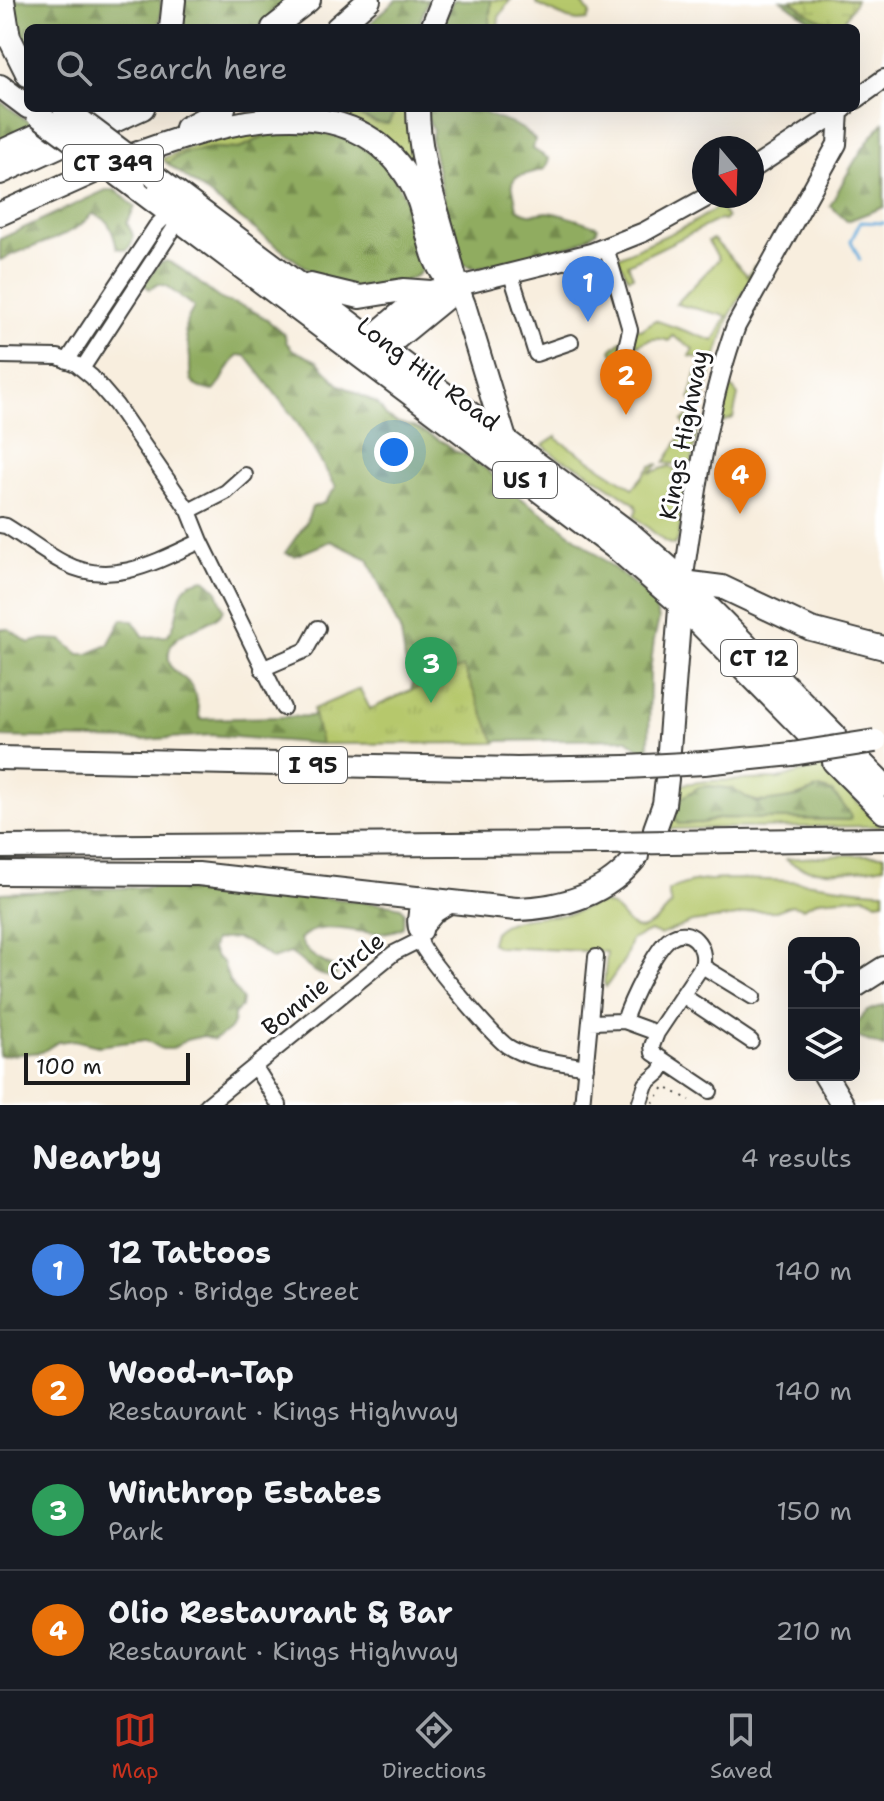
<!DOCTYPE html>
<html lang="en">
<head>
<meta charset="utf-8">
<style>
	:root { --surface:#171b24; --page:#20242c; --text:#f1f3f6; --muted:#9ea1a6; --line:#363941; --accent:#c8321e }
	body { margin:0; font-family:"Shantell Sans",sans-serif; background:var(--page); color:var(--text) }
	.controls { position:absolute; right:24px; bottom:24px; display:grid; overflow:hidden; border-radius:12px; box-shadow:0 8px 32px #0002 }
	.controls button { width:72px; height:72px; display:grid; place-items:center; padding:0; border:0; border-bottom:2px solid var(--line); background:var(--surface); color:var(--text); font:40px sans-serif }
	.compass { position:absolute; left:692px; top:136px; width:72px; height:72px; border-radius:50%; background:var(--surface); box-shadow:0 8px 32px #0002; rotate:161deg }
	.scale { position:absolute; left:24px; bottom:20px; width:166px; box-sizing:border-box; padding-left:8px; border:4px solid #1c1c1c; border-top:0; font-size:22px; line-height:28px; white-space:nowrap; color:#1c1c1c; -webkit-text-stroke:6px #fff; paint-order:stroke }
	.you { position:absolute; left:394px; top:452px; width:28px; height:28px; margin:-20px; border:6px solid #fff; border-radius:50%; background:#1a73e8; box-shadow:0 0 0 12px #1a73e833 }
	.badge { display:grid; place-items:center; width:52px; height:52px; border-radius:50%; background:var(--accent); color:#fff; font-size:26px; font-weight:700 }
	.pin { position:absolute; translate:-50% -66px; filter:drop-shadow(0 2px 4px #0008) }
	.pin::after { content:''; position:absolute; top:42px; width:28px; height:24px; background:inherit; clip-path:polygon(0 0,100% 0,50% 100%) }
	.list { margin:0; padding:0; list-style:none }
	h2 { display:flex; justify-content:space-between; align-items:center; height:104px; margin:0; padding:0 32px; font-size:34px }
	h2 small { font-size:26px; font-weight:400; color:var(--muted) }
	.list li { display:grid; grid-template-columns:52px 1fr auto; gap:24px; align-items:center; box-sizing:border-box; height:120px; padding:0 32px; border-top:2px solid var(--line) }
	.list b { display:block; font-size:30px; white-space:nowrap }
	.list p { margin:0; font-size:26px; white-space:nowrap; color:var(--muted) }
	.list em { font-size:26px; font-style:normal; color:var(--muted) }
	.icon { flex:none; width:44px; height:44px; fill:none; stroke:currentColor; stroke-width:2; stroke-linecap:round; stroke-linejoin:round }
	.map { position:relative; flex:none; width:884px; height:1105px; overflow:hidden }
	.search { position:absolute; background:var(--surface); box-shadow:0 8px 32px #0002; left:24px; right:24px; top:24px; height:88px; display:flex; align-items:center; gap:20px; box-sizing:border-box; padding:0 28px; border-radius:12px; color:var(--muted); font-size:30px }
	.sheet { height:584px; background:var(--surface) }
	nav { display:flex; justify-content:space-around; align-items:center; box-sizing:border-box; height:112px; border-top:2px solid var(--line); background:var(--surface); font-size:22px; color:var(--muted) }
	nav a { display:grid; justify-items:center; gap:4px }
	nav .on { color:var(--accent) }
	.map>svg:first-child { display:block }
	.grass { fill:#b6c86c; stroke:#697244; stroke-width:2; fill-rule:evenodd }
	.forest { fill:url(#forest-firs); stroke:#56643e; stroke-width:2 }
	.wetland { fill:url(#wetland-marsh); stroke:#697244; stroke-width:2 }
	.park { fill:url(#park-tufts); stroke:#697244; stroke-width:2 }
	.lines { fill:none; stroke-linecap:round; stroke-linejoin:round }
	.stream { stroke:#65abdb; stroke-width:3 }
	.minor-casing { stroke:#3d3c39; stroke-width:18 }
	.major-casing { stroke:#3d3c39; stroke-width:22 }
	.highway-casing { stroke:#3d3c39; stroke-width:26 }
	.path { stroke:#3d3c39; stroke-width:2; stroke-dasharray:2 6; stroke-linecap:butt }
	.minor { stroke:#fff; stroke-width:14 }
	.major { stroke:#fff; stroke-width:18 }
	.highway { stroke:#fff; stroke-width:22 }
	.highway-bridge-casing { stroke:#3d3c39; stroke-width:26; stroke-linecap:butt }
	.highway-bridge { stroke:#fff; stroke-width:22 }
	.labels { text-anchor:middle; stroke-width:6; stroke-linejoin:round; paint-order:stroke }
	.shield { fill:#fff; stroke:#606060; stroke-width:2 }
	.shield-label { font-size:22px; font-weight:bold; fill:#1c1c1c }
	.street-label { font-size:24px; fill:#1c1c1c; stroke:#fff }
</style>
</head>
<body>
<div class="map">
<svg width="884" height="1105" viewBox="0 0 884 1105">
	<defs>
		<pattern id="forest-firs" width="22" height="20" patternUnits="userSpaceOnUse" patternTransform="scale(2)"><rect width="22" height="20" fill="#90ac60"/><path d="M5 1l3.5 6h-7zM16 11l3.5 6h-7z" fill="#758b4e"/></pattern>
		<pattern id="wetland-marsh" width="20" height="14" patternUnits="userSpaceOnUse" patternTransform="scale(2)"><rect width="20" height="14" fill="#b6c86c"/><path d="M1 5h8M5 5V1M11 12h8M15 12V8" fill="none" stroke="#9cab5d"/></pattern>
		<pattern id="park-tufts" width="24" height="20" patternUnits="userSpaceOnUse" patternTransform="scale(2)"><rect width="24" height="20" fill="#b6c86c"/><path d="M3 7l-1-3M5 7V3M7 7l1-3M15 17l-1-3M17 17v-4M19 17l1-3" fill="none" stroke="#9cab5d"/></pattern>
	</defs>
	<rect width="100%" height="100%" fill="#fff"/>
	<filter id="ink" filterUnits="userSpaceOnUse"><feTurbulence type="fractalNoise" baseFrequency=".0125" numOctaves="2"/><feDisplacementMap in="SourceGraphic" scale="16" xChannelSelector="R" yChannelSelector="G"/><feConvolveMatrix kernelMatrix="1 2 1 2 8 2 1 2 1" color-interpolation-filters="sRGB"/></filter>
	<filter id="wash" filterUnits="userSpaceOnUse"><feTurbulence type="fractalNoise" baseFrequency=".006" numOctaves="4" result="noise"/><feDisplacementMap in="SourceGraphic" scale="32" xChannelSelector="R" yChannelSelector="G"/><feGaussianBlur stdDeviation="1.8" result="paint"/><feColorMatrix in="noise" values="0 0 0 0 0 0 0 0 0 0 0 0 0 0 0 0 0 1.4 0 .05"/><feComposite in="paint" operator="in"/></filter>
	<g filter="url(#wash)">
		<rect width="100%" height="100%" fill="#f8eede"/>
		<!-- grass -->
		<path class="grass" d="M491 0H510L499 17 498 28H489Z
			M535 0H580L590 14 587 20 578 21 568 19 538 5Z
			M260 108H341L377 123 396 109 403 111 404 108H411L419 175 384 145Z
			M247 128H328L278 129 239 149 212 148 184 153 167 163 162 159 197 144Z
			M720 206 727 218 724 221 720 219 628 264 633 276 628 278 618 257 689 225Z
			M713 239 748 276 754 266 757 268 730 315 716 357 705 359 689 356 693 349 673 336 669 341C647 332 635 351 614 355L611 350 636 328 641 330 655 320 714 341 727 316 676 304 719 259 708 241Z
			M704 366 712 367 703 404 698 405 690 398 697 371Z
			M727 385H730L738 395 733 418 718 424Z
			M690 415 699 421 678 539 674 545 665 542 634 516 637 509 635 504 581 468 557 457 543 445 557 436V439L633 488 651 466 659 464 649 473 670 466 675 471 685 470 687 467 684 465 664 463 687 427 682 421Z
			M823 766 881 826 671 829 668 826 674 792 684 784 707 781 779 779ZM820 788 832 792 850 820 721 818 702 823 733 789C759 812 790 800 820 788Z
			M845 855H884V866C861 871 802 877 786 859Z
			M741 879C761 880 781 880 800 882 829 884 855 891 884 891V901L877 902 865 896 819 900 803 908 792 905 776 911H754L737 916 692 922 660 935 650 931 631 940 625 959 606 987 604 983 607 952 498 947 491 943 494 932C512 913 548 919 572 913 581 911 594 902 602 903 631 906 626 958 671 905L668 891C691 878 716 880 741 879Z"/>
		<!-- forest -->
		<path class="forest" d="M8 0H161V15L158 28H28V58Z
			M180 0H293L257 28H178Z
			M396 0H428L418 28H365Z
			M453 0H491L489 28H440Z
			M781 0C805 0 818 27 844 21L847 28H822Z
			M0 101 35 126 0 142Z
			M341 108H404V111L396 109 388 124 377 123Z
			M424 108H478C497 124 516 118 535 140L533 149 549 159 545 169 516 177 512 183 517 209C534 218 532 213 548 212 553 212 593 224 598 227L596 232 577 244 476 269 460 263 449 227 431 139 433 131Z
			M884 122V207L847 221 830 206C846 176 861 146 884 122Z
			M278 129C346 128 392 151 413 218 418 234 424 249 425 267L416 276 401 283 365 290 327 284 167 163 184 153 212 148 239 149Z
			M106 190H116L135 207 127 223C134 235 136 239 127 250L117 248C112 231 111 218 92 214 70 240 30 245 0 260V239Z
			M166 261C184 267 202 287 219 298 228 303 239 304 249 309 262 315 275 326 285 335L286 342 293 350 317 361 338 384 378 404 386 416 396 422 416 428 447 444 454 451 464 454 489 471 502 485 561 526 644 592 654 605 659 619 654 640 650 672 649 749H640L626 739 321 744 211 735 143 740 0 737V629H9L29 643 43 639 62 640 79 654H88L108 645 122 619 133 621 144 637 167 636C187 612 167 584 205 579L216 589 224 610C212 628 171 629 169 652 166 674 184 673 192 687 197 695 198 710 200 719L315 716 370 722 397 696 411 690 413 683 405 660 401 633 368 559 331 541 295 556 285 553 306 523 312 507 324 503 336 487 297 422 246 356 239 355C226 366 225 380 214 391 181 387 193 373 189 349 188 341 183 332 186 324 187 318 192 312 194 307L166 286 158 284 150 289 143 284 160 263Z
			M710 786 733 789 756 803 798 797 819 788 832 792 851 814 850 820 721 818 702 823 678 824 675 816 677 801 699 787Z
			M172 886 255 896 302 895 392 905 401 907 404 912 403 927C370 945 326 913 300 939 306 955 320 960 334 968L337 975C317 982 306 962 290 953L272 959C254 945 237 933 214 941L212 949 216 957 223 962 229 981 242 999 241 1007 234 1014C235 1029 225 1034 213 1040L203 1036 186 1040 172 1049H162L146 1040 98 1046 74 1040 58 1042 42 1052 0 1056V893Z
			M884 1005V1047L854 1036V1026L867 1011Z"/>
		<!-- wetland -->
		<path class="wetland" d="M791 0H856L844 21C823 26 807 12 791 0Z"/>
		<!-- park -->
		<path class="park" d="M463 667 496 743 321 744 313 709 360 689 370 709Z"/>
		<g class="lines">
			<!-- stream -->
			<path class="stream" d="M860 260 851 241 860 222 884 223"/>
		</g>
	</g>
	<g filter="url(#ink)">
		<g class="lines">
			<!-- minor casing -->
			<g class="minor-casing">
				<path id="minor" d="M606 247 630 330 623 360
					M511 275 536 354 571 342
					M0 356 58 357 76 364 92 377 116 405 189 511 201 541 283 708
					M67 361 156 226 163 219 174 216
					M82 369 174 228 175 213
					M189 511 226 492 245 475
					M0 525 6 526C26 538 44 553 64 563 111 588 158 561 201 541
					M262 669 306 650 318 628
					M455 903 437 914 420 934C420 939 420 941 422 946 432 964 491 1034 507 1046 528 1060 562 1062 586 1067
					M682 995 751 1041
					M624 1021 657 1033 702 966
					M590 1022 624 1021C630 1002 655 949 670 938 690 924 708 947 702 966L753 997
					M657 1033 652 1046 653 1053 710 1091
					M255 1067 279 1105
					M207 1105 394 953 420 940
					M582 1105 596 957
					M639 1105 646 1084 660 1072 666 1062"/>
			</g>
			<!-- major casing -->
			<g class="major-casing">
				<path id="major" d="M856 99 884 79
					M752 169 844 108
					M455 287 591 253 644 232 709 196
					M683 582C696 496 706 408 736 326L837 144 839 111"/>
			</g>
			<!-- highway casing -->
			<g class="highway-casing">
				<path id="highway" d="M3 0 9 37 28 75
					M171 28 174 0
					M273 28 309 0
					M337 28 369 0
					M432 28 443 0
					M0 86 28 107
					M418 108C418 153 433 196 445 239 451 261 455 283 464 305L505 439
					M186 128 224 108
					M0 152 97 108
					M119 160C210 126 355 74 413 187 430 220 425 262 455 287
					M0 173 143 108
					M156 177 632 535 673 571 834 734
					M135 187 618 550 680 604 811 737
					M0 214 123 159
					M310 285 360 297 403 290 431 292
					M378 344 392 342 447 297 455 287
					M371 353 378 344 377 336 381 330 419 298 435 291
					M683 582 722 587 811 629 884 648
					M669 750 681 596
					M0 758 517 769 626 767
					M857 758 884 785
					M834 762 884 812
					M704 763 792 754
					M655 829 664 804 667 779
					M670 842 884 839
					M0 847 604 843
					M0 873 198 874 516 909C562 908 608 894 637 856
					M420 898C423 909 416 920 421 930
					M854 987 884 968
					M825 1075 843 1105"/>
			</g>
			<!-- path -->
			<path class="path" d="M653 1103 664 1087 690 1100"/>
			<!-- minor -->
			<use href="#minor" class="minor"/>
			<!-- major -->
			<use href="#major" class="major"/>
			<!-- highway -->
			<use href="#highway" class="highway"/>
			<!-- highway-bridge casing -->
			<g class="highway-bridge-casing">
				<path id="highway-bridge" d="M64 108 156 177
					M37 114 135 187
					M792 754 875 741
					M626 767 704 763
					M604 843 670 842"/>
			</g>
			<!-- highway-bridge -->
			<use href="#highway-bridge" class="highway-bridge"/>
		</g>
	</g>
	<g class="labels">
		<!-- shield labels -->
		<g class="shield">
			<rect x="63" y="145" width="100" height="36" rx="6"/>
			<rect x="493" y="462" width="64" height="36" rx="6"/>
			<rect x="721" y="640" width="76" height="36" rx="6"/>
			<rect x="279" y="747" width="68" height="36" rx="6"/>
		</g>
		<g class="shield-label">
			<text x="113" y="171">CT 349</text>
			<text x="525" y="488">US 1</text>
			<text x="759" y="666">CT 12</text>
			<text x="313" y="773">I 95</text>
		</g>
		<!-- street labels -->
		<g class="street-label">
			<text transform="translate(428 374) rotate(37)" y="8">Long Hill Road</text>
			<text transform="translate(684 435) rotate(-79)" y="8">Kings Highway</text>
			<text transform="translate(323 984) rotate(-39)" y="8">Bonnie Circle</text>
		</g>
	</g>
</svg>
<div class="controls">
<button><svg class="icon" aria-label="locate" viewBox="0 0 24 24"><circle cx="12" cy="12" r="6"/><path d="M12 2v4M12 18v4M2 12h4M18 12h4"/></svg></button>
<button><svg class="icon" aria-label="layers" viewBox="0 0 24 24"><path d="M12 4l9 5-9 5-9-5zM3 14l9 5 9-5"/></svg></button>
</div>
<svg class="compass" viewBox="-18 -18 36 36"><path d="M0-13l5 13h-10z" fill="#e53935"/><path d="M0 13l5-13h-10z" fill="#9ea1a6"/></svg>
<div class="scale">100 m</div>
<div class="you"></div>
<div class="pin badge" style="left:588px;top:322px;background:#3f7fe0">1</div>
<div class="pin badge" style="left:626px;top:415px;background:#e8710a">2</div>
<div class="pin badge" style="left:431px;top:703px;background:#2e9e5b">3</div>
<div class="pin badge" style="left:740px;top:514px;background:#e8710a">4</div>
<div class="search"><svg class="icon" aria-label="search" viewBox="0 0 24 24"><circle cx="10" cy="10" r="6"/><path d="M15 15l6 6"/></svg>Search here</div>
</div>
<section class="sheet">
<h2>Nearby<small>4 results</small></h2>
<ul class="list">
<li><span class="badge" style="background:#3f7fe0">1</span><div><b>12 Tattoos</b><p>Shop · Bridge Street</p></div><em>140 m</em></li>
<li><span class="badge" style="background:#e8710a">2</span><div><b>Wood-n-Tap</b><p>Restaurant · Kings Highway</p></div><em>140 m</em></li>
<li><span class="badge" style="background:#2e9e5b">3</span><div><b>Winthrop Estates</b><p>Park</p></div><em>150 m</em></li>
<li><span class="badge" style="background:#e8710a">4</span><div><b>Olio Restaurant &amp; Bar</b><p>Restaurant · Kings Highway</p></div><em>210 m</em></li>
</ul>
</section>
<nav>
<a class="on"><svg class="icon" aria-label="map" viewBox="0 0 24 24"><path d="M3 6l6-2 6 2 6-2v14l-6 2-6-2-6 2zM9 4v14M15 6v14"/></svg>Map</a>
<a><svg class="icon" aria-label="directions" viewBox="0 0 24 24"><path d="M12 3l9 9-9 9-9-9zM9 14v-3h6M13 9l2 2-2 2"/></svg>Directions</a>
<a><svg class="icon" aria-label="saved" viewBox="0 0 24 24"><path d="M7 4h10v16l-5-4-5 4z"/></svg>Saved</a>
</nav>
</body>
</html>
